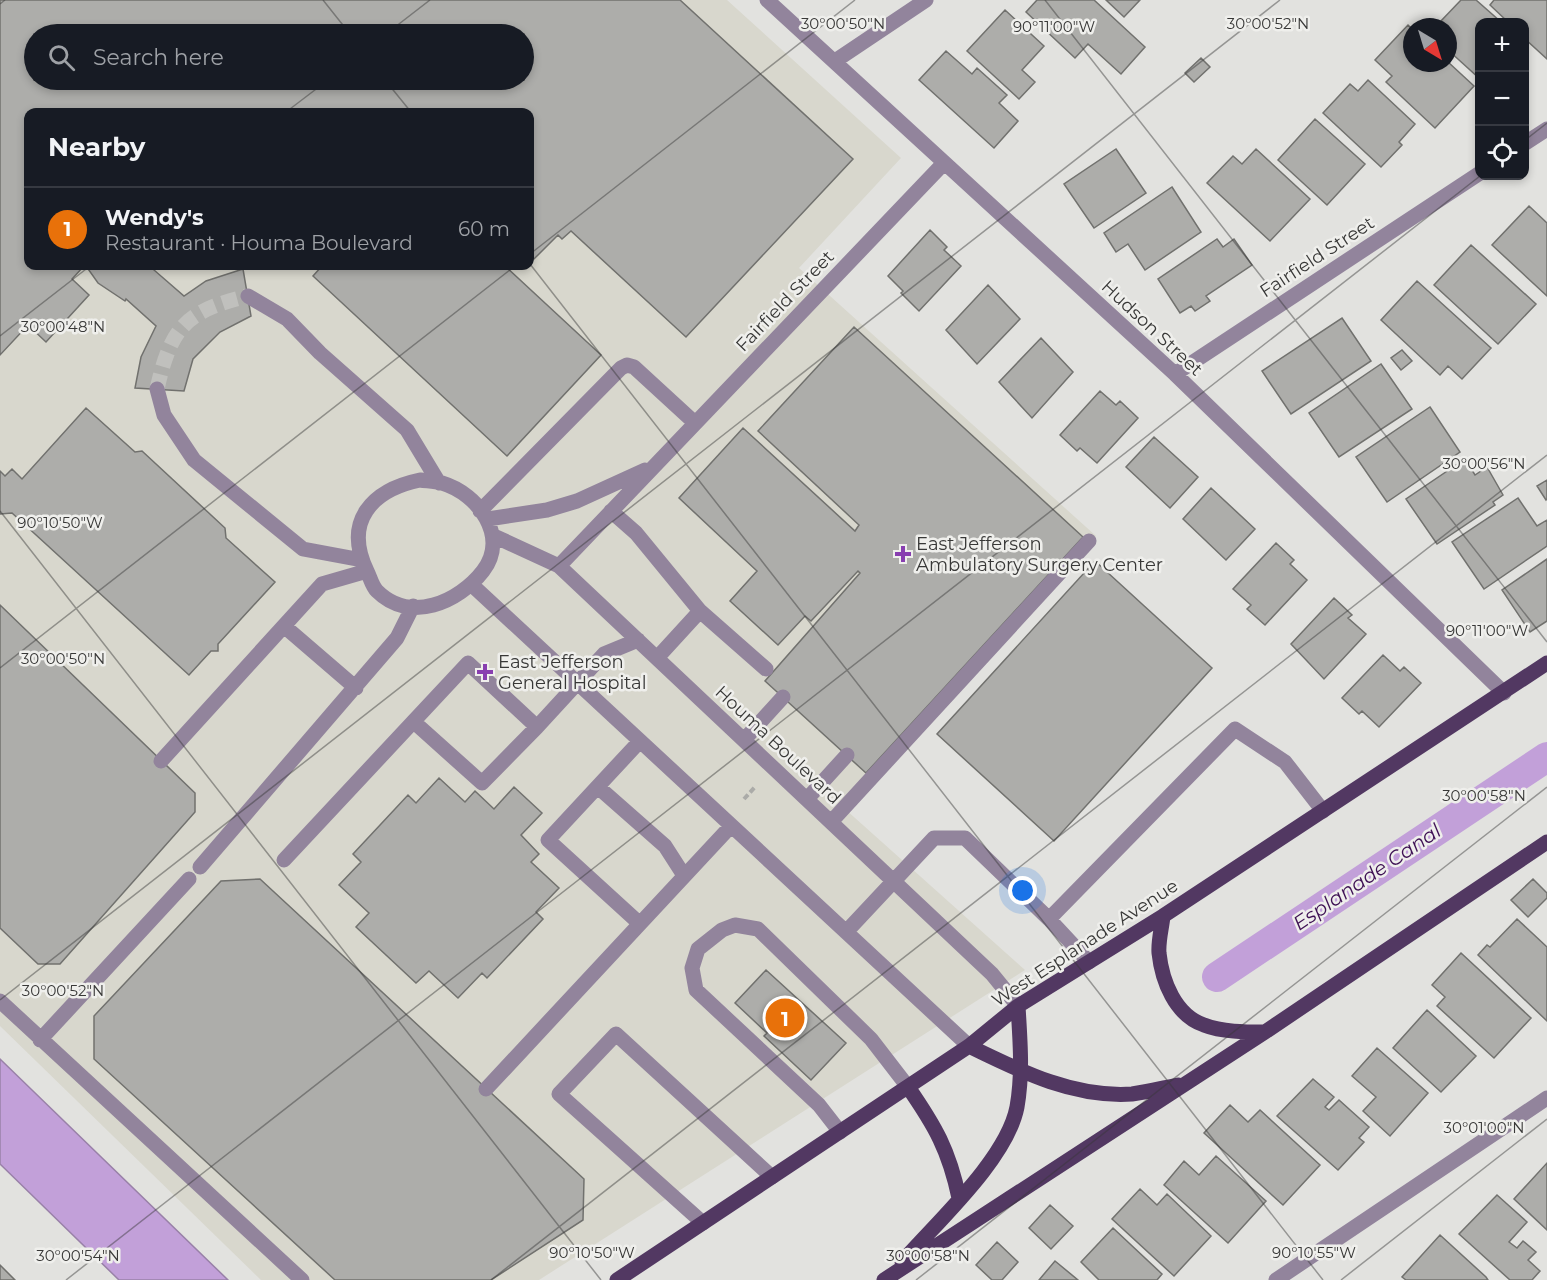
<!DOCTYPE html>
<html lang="en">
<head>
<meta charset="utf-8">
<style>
	:root { --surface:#171b24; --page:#20242c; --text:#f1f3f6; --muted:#9ea1a6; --line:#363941; --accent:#c2a2d6 }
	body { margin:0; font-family:Montserrat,sans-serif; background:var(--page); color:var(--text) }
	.controls { position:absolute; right:18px; top:18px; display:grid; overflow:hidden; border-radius:12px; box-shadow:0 3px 9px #0003 }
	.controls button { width:54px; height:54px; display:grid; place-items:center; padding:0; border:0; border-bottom:2px solid var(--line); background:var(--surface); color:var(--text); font:30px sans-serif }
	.compass { position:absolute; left:1403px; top:18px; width:54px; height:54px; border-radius:50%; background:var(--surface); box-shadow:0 3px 9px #0003; rotate:142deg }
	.you { position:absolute; left:1023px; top:891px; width:21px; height:21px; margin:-15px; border:4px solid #fff; border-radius:50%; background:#1a73e8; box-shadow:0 0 0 9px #1a73e833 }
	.badge { display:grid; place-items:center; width:39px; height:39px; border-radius:50%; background:var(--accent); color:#fff; font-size:20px; font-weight:700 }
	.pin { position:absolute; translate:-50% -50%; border:3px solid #fff; box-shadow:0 2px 6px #0006 }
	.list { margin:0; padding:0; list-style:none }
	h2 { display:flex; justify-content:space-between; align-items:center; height:78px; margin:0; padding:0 24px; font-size:26px }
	h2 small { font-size:20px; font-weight:400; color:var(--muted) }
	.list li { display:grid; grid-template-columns:39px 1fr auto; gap:18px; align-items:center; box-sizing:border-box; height:84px; padding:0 24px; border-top:2px solid var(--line) }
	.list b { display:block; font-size:22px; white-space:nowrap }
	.list p { margin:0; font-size:20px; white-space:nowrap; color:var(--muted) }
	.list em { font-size:20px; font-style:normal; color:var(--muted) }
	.icon { flex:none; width:33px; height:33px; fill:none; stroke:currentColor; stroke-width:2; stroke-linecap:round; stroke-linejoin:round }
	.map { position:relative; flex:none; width:1547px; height:1280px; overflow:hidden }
	.search { position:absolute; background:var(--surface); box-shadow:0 3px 9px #0003; left:24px; top:24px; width:510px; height:66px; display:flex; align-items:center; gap:15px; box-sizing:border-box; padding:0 21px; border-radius:33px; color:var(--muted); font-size:22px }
	.panel { position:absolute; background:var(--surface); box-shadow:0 3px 9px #0003; left:24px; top:108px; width:510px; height:162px; border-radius:12px }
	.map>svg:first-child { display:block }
	.built { fill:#d8d7cd; fill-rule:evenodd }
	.water { fill:#c2a0d9; stroke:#9981a8; stroke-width:1.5 }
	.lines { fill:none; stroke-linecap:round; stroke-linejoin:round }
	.canal { stroke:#c2a0d9; stroke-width:30 }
	.building { fill:#adadaa; stroke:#71716e; stroke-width:1.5; fill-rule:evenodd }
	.minor-tunnel { stroke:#c0c0bd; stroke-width:15; stroke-dasharray:15 8; stroke-linecap:butt }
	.path { stroke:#ababa8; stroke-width:4; stroke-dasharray:6 3; stroke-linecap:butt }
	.minor { stroke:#92849c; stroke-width:15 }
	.major { stroke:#523862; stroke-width:15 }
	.ticks { fill:none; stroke:#383837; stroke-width:1.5; stroke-opacity:0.45 }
	.poi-dot { fill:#883eb0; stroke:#efefec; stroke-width:2 }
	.labels { text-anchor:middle; stroke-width:5; stroke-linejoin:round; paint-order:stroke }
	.street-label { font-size:18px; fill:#383837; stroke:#efefec }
	.poi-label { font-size:18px; fill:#383837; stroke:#efefec; text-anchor:start }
	.water-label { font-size:20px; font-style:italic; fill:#3e1154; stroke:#efefec }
	.ticks-label { font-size:15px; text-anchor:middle; fill:#383837; stroke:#efefec; stroke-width:5; stroke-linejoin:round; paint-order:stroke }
</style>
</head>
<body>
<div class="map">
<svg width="1547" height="1280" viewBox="0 0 1547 1280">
	<rect width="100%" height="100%" fill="#e2e2df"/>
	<!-- built -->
	<path class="built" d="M0 0H727L901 158 799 268 1096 536 845 809 1025 970 539 1280H261L0 1026ZM34 34H524V80H34ZM28 112H530V266H28Z"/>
	<!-- water -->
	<path class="water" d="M0 1059 228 1280H119L0 1164Z"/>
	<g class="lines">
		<!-- canal -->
		<path class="canal" d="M1217 977 1547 757"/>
	</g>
	<!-- building -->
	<path class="building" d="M0 0H680L853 159 686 337 571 231 562 239 558 235 534 259 530 254V112H28V266H84L72 279 89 295 46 342 28 325 0 355ZM34 34H524V80H34Z
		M1037 0H1094L1145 47 1121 74 1088 44 1075 58 1026 12Z
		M1106 0H1140L1124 17Z
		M1461 0H1476L1501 22H1480V79L1448 50V44L1455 36 1440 22Z
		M1494 0H1547V59L1524 38V22H1508L1490 5Z
		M1005 10 1044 46 1022 70 1035 82 1019 99 967 51Z
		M1408 25 1412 29V63L1448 62 1474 86 1435 128 1386 82 1392 76 1375 60Z
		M946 51 972 74 977 68 1007 95 999 103 1018 121 994 148 919 80Z
		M1201 58 1210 67 1194 82 1185 73Z
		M1368 80 1415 124 1399 142 1402 145 1381 167 1323 113 1350 84 1358 91Z
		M1315 119 1365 164 1327 205 1278 160Z
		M1116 149 1146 193 1094 228 1064 184Z
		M1256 149 1310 199 1270 241 1207 183 1233 156 1242 164Z
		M1172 187 1201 232 1145 270 1128 244 1116 252 1104 233Z
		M1529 206 1547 223V296L1492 245Z
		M930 230 947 247 944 250 961 266 919 311 901 293 903 291 888 276Z
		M1217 239 1223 247 1234 239 1252 265 1206 296 1210 301 1195 311 1191 306 1180 313 1158 279Z
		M1471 245 1536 304 1498 344 1434 285Z
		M86 266H157L154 270 184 296 206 281 243 269 251 316 220 332 193 359 184 391 135 388 141 357 156 326 126 299 125 301 98 283Z
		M322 266H505L601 355 507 456 313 276Z
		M1417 281 1491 348 1462 379 1448 366 1440 375 1381 320Z
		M988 285 1020 319 977 364 946 330Z
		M1342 318 1371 361 1291 414 1262 371Z
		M854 327 1083 537 866 773 765 681 860 573 858 571 811 621 805 616 778 645 730 601 757 571 679 498 743 428 855 531 859 525 758 431Z
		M1041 338 1073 372 1032 418 999 382Z
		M1402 350 1412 361 1401 370 1391 358Z
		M1381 364 1412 409 1339 457 1309 413Z
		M1100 391 1116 405 1120 401 1138 418 1097 463 1080 448 1077 451 1060 435Z
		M1430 407 1460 452 1387 502 1356 457Z
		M86 408 135 452 142 451 225 528 226 538 275 582 218 644V651H211L189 675 12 513 0 514V471L5 476 12 469 22 479Z
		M1154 437 1198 477 1170 508 1126 467Z
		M1465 459 1475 475 1487 467 1503 495 1493 502 1495 505 1437 544 1406 499Z
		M1547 480V499L1546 500 1537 486Z
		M1211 488 1255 529 1226 560 1183 519Z
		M1518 498 1537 526 1547 520V546L1484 589 1452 542Z
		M1276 543 1294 560 1290 564 1307 580 1265 625 1247 609 1251 605 1233 589Z
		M1547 559V621L1530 632 1502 590Z
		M1095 561 1212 668 1054 841 937 734Z
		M1334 598 1352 615 1348 618 1366 634 1324 679 1291 644Z
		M0 605 195 793V812L60 964H38L0 928Z
		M1383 655 1400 671 1404 667 1421 683 1379 727 1362 711 1359 714 1342 698Z
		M439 778 465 802 475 791 494 809 514 787 542 813 521 835 539 854 531 862 559 888 536 912 543 919 487 978 482 973 458 998 429 971 416 983 356 927 369 913 339 885 361 862 353 854 408 795 416 803Z
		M260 879 584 1179 583 1220 491 1280H335L94 1059V1016L221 881Z
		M1533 879 1547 893V898L1528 917 1511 900Z
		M1517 919 1547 947V1021L1478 955 1487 945 1490 947Z
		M1461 953 1531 1018 1494 1058 1437 1006 1445 997 1432 985Z
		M766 970 846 1043 811 1080 764 1036 767 1033 735 1003Z
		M1427 1010 1476 1056 1441 1092 1393 1048Z
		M1377 1048 1428 1093 1390 1136 1363 1111 1376 1097 1352 1076Z
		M1313 1079 1334 1097 1325 1107 1329 1110 1339 1100 1369 1127 1359 1138 1364 1142 1338 1170 1277 1116Z
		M1230 1105 1248 1122 1260 1110 1320 1165 1283 1205 1204 1133Z
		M1216 1156 1266 1201 1228 1243 1164 1185 1184 1161 1199 1175Z
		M1547 1163V1230L1514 1199Z
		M1140 1189 1157 1205 1167 1194 1211 1236 1174 1276 1112 1219Z
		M1497 1195 1527 1222 1509 1242 1517 1248 1523 1241 1536 1252 1528 1260 1540 1271 1532 1280H1510L1459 1234Z
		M1050 1205 1073 1226 1051 1249 1029 1228Z
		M1113 1228 1162 1274 1157 1280H1099L1081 1262Z
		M1440 1235 1486 1277 1488 1280H1406L1402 1277Z
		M997 1242 1018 1262 1002 1280H992L976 1265Z
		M1055 1261 1078 1280H1039Z
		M0 1265 15 1280H0Z"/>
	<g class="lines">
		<!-- minor-tunnel -->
		<path class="minor-tunnel" d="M157 389C171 327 186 311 248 296"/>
		<!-- path -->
		<path class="path" d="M744 799 755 787"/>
		<!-- minor -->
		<path class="minor" d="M767 0 1175 374 1504 693
			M835 61 926 0
			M1524 144 1547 129
			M248 296 287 319 320 353 407 430 439 483
			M1175 374 1480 173
			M157 389 164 415 194 460 303 549 362 560
			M420 480C427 481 435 481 442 483 479 494 509 537 483 571 459 602 410 624 377 591 372 586 370 577 367 571 343 521 372 490 420 480Z
			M480 511 621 368 627 365 634 367 695 423
			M611 511 636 533 700 611 766 669
			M488 519 547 510 577 501 645 470
			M494 536 559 566 992 974 1018 1006
			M559 566 944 163
			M472 585 969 1046
			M284 626 356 688
			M657 658 700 611
			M414 722 482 783 537 727
			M744 740 783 697
			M161 761 322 584 367 571
			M598 787 665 846 683 874
			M807 799 847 755
			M831 822 1089 541
			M284 860 468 663 537 727 604 654 638 640
			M200 867 397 638 413 606
			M1049 919 1235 729 1285 762 1323 811
			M639 923 548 840 640 741
			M846 932 934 838H965L1049 919 1089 962
			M0 1001 302 1280
			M40 1040 189 879
			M486 1089 731 826
			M840 1132 819 1105 696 990 692 968 698 949 722 930 735 925 758 929 871 1039 908 1087
			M703 1223 559 1094 616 1034 772 1177
			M1276 1280 1547 1098"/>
		<!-- major -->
		<path class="major" d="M1163 916C1162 927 1158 941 1159 953 1162 981 1175 1015 1204 1025 1222 1032 1245 1032 1265 1032
			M969 1046C1020 1071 1073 1098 1132 1094 1147 1092 1163 1088 1178 1085
			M908 1087C935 1126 949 1150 959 1198
			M902 1262C937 1222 1007 1159 1017 1107 1023 1073 1020 1040 1018 1006
			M617 1280 969 1046 1018 1006 1163 916 1547 663
			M884 1280 1265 1032 1547 842"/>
	</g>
	<!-- ticks -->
	<path class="ticks" d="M323 0 350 34M1045 0 1547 642M0 4 5 0M386 34 430 0M385 80 411 112M286 112 328 80M1524 141 1547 123M530 254 855 0M530 264 1323 1280M0 336 90 266M0 511 601 1280M0 668 515 266M0 1000 1280 0M66 1280 1480 176M491 1280 1547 455M916 1280 1547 787M1341 1280 1547 1119"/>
	<!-- markers -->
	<g class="poi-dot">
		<path d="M900 545h6v6h6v6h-6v6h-6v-6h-6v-6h6z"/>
		<path d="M482 663h6v6h6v6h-6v6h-6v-6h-6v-6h6z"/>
	</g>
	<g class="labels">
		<!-- street labels -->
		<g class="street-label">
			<text transform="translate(1317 257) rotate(-33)" y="6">Fairfield Street</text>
			<text transform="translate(785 301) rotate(-46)" y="6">Fairfield Street</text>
			<text transform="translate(1152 328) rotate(43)" y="6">Hudson Street</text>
			<text transform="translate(778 745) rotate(43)" y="6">Houma Boulevard</text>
			<text transform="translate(1085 943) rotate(-33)" y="6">West Esplanade Avenue</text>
		</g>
		<!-- poi labels -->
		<g class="poi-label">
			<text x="916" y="550">East Jefferson<tspan x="916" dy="21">Ambulatory Surgery Center</tspan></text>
			<text x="498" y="668">East Jefferson<tspan x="498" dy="21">General Hospital</tspan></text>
		</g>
		<!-- water labels -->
		<g class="water-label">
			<text transform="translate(1367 877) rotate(-34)" y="7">Esplanade Canal</text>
		</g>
	</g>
	<g class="ticks-label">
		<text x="843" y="29">30°00'50"N</text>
		<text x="1268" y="29">30°00'52"N</text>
		<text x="1054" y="32">90°11'00"W</text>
		<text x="63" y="332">30°00'48"N</text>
		<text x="1484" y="469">30°00'56"N</text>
		<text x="60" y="528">90°10'50"W</text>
		<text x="1487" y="636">90°11'00"W</text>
		<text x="63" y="664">30°00'50"N</text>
		<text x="1484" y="801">30°00'58"N</text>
		<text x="63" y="996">30°00'52"N</text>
		<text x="1484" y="1133">30°01'00"N</text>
		<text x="592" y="1258">90°10'50"W</text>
		<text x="1314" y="1258">90°10'55"W</text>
		<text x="78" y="1261">30°00'54"N</text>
		<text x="928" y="1261">30°00'58"N</text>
	</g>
</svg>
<div class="controls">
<button>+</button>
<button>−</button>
<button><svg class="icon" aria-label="locate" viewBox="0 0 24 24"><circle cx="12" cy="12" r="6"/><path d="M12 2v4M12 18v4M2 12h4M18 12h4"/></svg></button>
</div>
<svg class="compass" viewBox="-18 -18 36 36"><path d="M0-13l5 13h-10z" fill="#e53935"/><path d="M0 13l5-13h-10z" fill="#9ea1a6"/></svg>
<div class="you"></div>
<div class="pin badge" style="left:785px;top:1018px;background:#e8710a">1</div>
<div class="search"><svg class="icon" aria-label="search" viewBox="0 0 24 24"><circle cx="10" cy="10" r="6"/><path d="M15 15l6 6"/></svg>Search here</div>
<section class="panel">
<h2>Nearby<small></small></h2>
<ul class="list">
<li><span class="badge" style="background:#e8710a">1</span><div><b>Wendy's</b><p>Restaurant · Houma Boulevard</p></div><em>60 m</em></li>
</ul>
</section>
</div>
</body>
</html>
